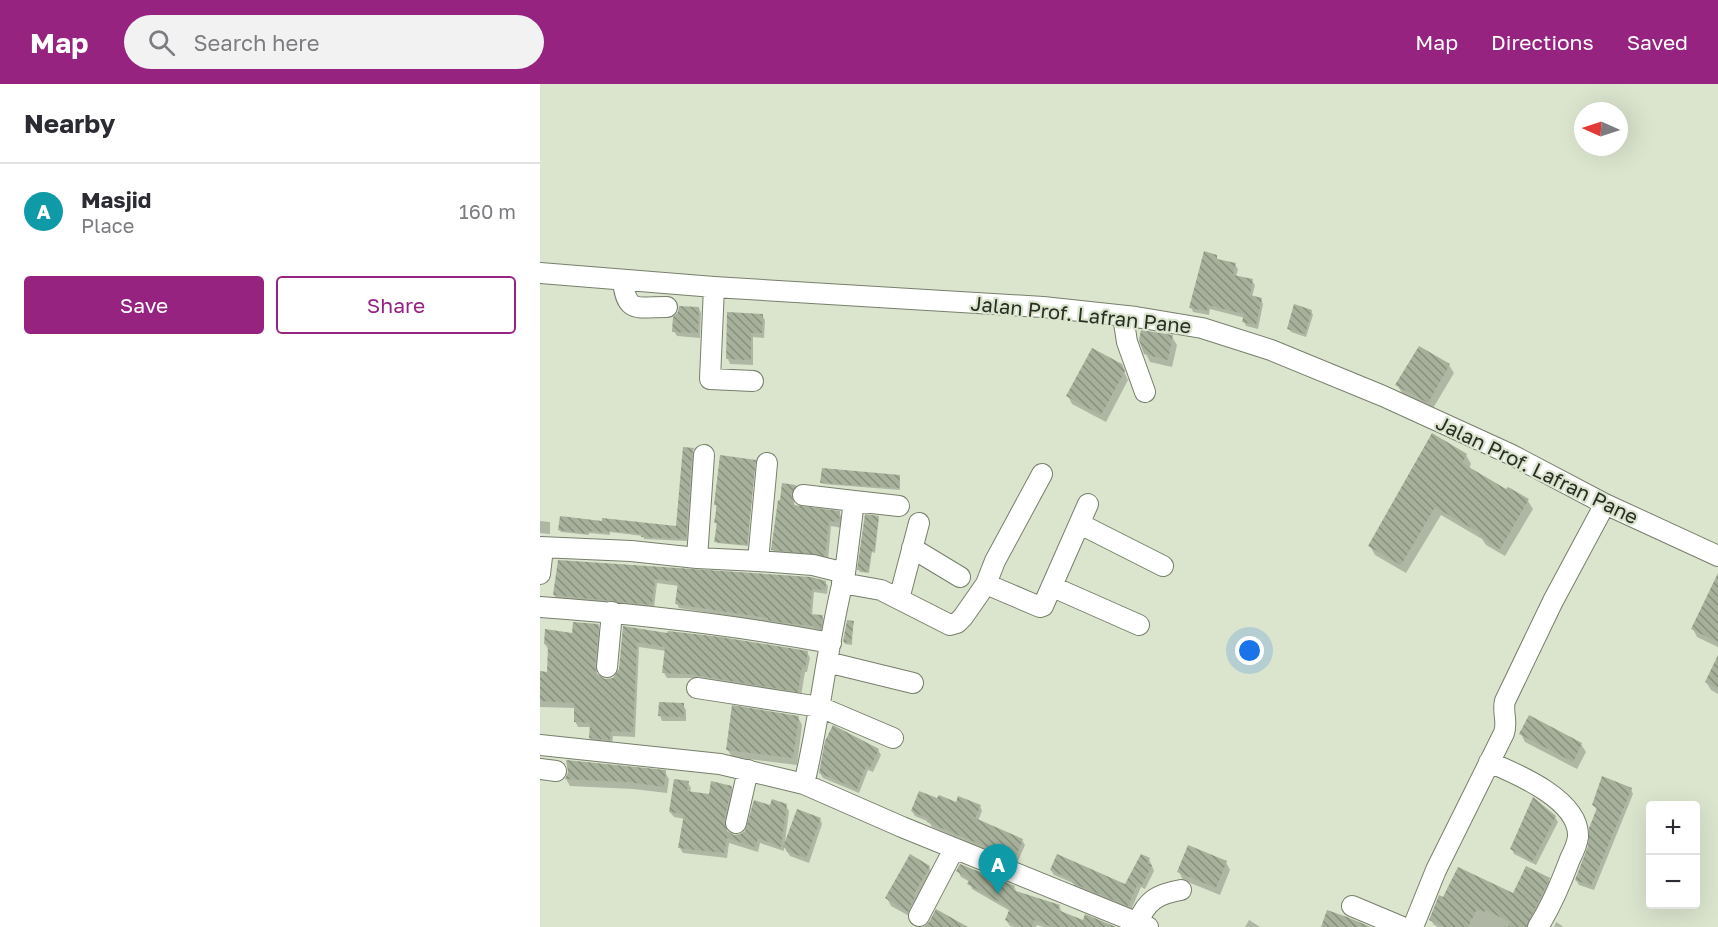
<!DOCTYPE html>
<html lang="en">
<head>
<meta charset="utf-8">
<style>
	:root { --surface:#fff; --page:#f2f2f3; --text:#2b2b33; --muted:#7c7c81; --line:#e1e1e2; --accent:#972381 }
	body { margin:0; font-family:"Golos Text",sans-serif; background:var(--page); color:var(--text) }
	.controls { position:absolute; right:18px; bottom:18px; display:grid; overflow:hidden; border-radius:6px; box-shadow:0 6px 24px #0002 }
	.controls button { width:54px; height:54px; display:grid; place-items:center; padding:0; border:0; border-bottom:2px solid var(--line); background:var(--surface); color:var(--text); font:30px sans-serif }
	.compass { position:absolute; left:1034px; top:18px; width:54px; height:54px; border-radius:50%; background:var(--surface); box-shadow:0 6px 24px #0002; rotate:273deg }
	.you { position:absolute; left:710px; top:567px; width:21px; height:21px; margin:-15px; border:4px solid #fff; border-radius:50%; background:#1a73e8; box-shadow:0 0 0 9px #1a73e833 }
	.badge { display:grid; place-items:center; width:39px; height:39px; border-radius:50%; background:var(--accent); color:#fff; font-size:20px; font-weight:700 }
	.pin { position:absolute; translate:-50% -50px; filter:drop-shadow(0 2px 3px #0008) }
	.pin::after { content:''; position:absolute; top:32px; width:21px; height:18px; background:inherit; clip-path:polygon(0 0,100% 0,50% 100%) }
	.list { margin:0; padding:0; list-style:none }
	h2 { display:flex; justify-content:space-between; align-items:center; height:78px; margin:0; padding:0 24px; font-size:26px }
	h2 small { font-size:20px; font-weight:400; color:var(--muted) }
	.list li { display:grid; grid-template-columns:39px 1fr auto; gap:18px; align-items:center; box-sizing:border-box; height:96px; padding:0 24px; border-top:2px solid var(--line) }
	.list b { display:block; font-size:22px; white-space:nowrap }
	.list p { margin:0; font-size:20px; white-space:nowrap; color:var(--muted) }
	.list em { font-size:20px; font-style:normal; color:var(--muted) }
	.actions { display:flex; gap:12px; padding:18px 24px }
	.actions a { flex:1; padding:14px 0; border:2px solid var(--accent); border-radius:6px; text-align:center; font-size:21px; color:var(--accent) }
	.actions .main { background:var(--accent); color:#fff }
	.icon { flex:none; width:33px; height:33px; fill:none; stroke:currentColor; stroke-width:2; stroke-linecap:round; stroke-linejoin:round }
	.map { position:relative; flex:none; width:1178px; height:843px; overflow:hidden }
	header { display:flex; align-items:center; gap:36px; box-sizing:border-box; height:84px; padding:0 30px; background:var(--accent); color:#fff }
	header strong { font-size:28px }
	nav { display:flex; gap:33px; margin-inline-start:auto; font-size:21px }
	.search { width:420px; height:54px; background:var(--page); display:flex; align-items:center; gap:15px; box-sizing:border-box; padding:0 21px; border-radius:33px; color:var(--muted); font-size:22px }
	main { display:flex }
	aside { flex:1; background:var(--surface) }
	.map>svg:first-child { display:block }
	.shadow { fill:#0003 }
	.building { fill:url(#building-back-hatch) }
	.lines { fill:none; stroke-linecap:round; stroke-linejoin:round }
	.minor-casing { stroke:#767f6a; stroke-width:22 }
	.minor { stroke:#fff; stroke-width:20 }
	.labels { text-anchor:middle; stroke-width:4.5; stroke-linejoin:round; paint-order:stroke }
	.street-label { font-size:20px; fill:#292d24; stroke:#dbe5ce }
</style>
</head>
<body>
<header>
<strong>Map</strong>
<div class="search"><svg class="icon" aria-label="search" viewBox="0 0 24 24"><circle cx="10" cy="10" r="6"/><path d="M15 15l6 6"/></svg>Search here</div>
<nav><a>Map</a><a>Directions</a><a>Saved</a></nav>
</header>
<main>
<aside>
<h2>Nearby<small></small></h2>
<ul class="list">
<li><span class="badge" style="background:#0f9aa8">A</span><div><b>Masjid</b><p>Place</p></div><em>160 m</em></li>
</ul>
<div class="actions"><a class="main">Save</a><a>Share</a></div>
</aside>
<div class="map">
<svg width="1178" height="843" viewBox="0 0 1178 843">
	<defs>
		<pattern id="building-back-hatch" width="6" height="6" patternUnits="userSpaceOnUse" patternTransform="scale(1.5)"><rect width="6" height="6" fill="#a6b09a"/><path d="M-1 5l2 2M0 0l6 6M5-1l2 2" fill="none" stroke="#87907d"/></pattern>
	</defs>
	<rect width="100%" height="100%" fill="#dbe5ce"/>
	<!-- shadow -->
	<path class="shadow" d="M676 172 679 177 695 181 698 185 696 193 712 197 715 201 712 213 721 215 723 220 718 245 706 242 704 238 705 234 670 225 669 231 653 228 651 223Z
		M159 224 161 229 160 254 137 252 134 247Z
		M771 227 773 231 766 253 751 248 749 245Z
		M222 231 225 236 224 254 213 253V281L190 280 188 275Z
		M632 253 637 261 632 283 610 278 606 270Z
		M879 264 909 281 914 289 892 326 862 309 857 301Z
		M581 281 588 296 566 338 532 320 528 312Z
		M144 365 154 368 147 457 104 455 103 452 70 448V451L49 449V451L21 448 19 446 137 444Z
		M926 371 931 380 929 385 967 407 988 417 993 425 965 472 946 461 942 455 901 431 866 489 835 471 830 462Z
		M215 377 208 462 177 459 176 420Z
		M360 392V406L283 400 282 398Z
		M243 401 256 402 259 408 254 417 255 423 299 429 303 435 302 444 291 442 288 477 236 472 233 466Z
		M339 433 335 469 332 468 329 489 320 488 319 486Z
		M0 437 10 438V450L0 449Z
		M20 477 285 498 288 502 287 510 274 508 272 532 282 533 285 537 282 549 276 545 241 542 232 540 231 538 139 524 137 520 139 502 117 499 114 524 17 515 14 511Z
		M1178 507V563L1157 553 1153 545Z
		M313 538 312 561 305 560 304 558Z
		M57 541 60 546 57 589 59 594 67 597 78 591 80 585 84 544 267 568 270 574 267 588H265L261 612 152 594H127L124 589 126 567 99 563 95 653 73 652 72 661 53 659 50 654 51 643H38L35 637V624L0 623V589H8V565L5 560Z
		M1178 575V610L1171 606 1166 598Z
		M143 621 146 626V637H122L120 632Z
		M258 633 262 641 257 681 192 673 187 665Z
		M981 650 1041 660 1046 668 1037 685 985 658Z
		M338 666 341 671 333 688 328 686 319 709 283 694 280 689Z
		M29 688H125L129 695 127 709 93 705 30 702 26 695Z
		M148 699 151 704 150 709 170 712 191 703 194 709 187 744 188 750 194 752H201L231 723 246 722 249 727 245 758 280 735 282 740 269 779 250 772 244 763V767L220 759 218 768 189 759 187 774 143 769 140 764 145 735 134 733 130 728Z
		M1091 705 1093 710 1054 806 1039 801 1036 796 1050 762 1058 727 1053 721Z
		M398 716 440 722 442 727 438 737 482 756 485 761 477 779 392 743 389 738 375 732 372 727Z
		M1015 733 1018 738 996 781 974 770 972 765Z
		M609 775 614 787 605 805 601 803 591 826 536 804 533 799 514 791 511 786 586 802Z
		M686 778 690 786 680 811 643 796 639 788Z
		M389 783 393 791 373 834 351 822 347 814Z
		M418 787 474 803 477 808 519 822 522 828 544 838 567 843H503L497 841 496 843H474L470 842 466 836 470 827 432 805 430 798 421 793Z
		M1008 795 1011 800 991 843H898L894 841 891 836 904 815 973 811Z
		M709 836 720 843H705Z
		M1016 838 1021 841 1023 843H1014Z"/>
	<!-- building -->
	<path class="building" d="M664 167 677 171V175L696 179 693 191 713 195 710 211 722 214 716 241 702 238 704 230 668 221 667 227 649 224Z
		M754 220 772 226 765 250 747 245Z
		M139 222 159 223 158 249 132 248 133 233 138 228Z
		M187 228 223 230 222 249H211V276L186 275Z
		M601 246 633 251 628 276 604 270 599 256Z
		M879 262 910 280 888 319 855 301Z
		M552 264 582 280 585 287 561 331 526 312Z
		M892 349 927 370 922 379 966 405 968 403 989 415 960 465 939 452 940 449 895 423 861 481 828 462Z
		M143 363 154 364 152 370 146 455 101 453 102 450 69 447V449L49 447V450L18 446 20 432 62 437V434L136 442Z
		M180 371 216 376 207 461 174 458 177 439H174L177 421H174Z
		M282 384 360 391 359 404 280 399Z
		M242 399 256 401 251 410 254 421 300 427 299 438 289 437 285 472 231 466 238 416H240Z
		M325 430 339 432 334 467H331L328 488 317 486Z
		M18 476 271 493 286 497 285 506 272 505 270 530 283 531 281 545 274 544V542L238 538 228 536V534L135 520 138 498 115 495 112 521 13 511Z
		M1178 489V558L1151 545Z
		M307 536 314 537 311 559 303 558Z
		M33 538 58 540 59 542 55 582 56 589 65 595 73 594 79 585 83 542 127 549 128 547 181 553 268 567 265 584 262 583 258 608 148 590 122 589 125 563 97 558 93 648 71 647 70 656 49 654 50 639 34 638V619L0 617V587L7 588 8 561 4 560 5 545 32 549Z
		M1178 571V605L1165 598Z
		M119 618 144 619V633L118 632Z
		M192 621 259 632 253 674 186 666Z
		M989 631 1042 659 1033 678 979 650Z
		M293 641 339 665 330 684 326 682 317 705 279 689 285 657Z
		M26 676 126 686 124 703 88 698 25 695 28 688Z
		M1062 692 1092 704 1051 802 1035 796 1048 762 1049 744 1057 724 1052 721Z
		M134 695 149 697 147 707 169 710 171 697 192 702 184 737 187 747 194 751 200 750 205 747 214 716 230 721 232 715 247 720 241 763 218 754 215 763 187 754 184 769 138 764 144 730 129 728Z
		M379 707 397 714 399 711 416 718 418 712 441 721 435 734 483 755 475 775 387 738 389 735 371 727Z
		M993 713 1016 732 993 777 970 765Z
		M257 725 281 734 266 774 246 767 247 765 243 763Z
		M648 761 687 777 676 804 637 788Z
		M370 770 390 782 373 812 375 813 368 828 345 814Z
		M517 770 585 800 601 770 610 774 607 779 612 781 602 801 598 799 588 822 532 799 533 796 510 786Z
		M420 780 475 802 473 806 520 821 518 826 543 836 545 830 576 843H512L494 836 492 843H483L465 836 470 824 427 800 430 795 416 787Z
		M986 782 1010 794 986 843H968L970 838 946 826 944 828 937 825 928 843H904L889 836 899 811 903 813 918 783 973 809Z
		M396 825 428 843H383L389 838Z
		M787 826 807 833 831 843H781Z"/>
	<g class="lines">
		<!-- minor casing -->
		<g class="minor-casing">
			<path id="minor" d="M0 189 174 203 503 223 596 233 662 244 731 266 843 312 970 370 1065 420 1178 472
				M83 196C86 230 97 223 127 223
				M174 203 170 295 213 297
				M583 232 587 258 605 308
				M263 411 314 417
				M540 440 623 482
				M0 463 91 467 157 474 218 477 273 481 305 489C287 558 281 630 264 700
				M372 464 420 493
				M157 474 164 371
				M218 477 227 379
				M305 489 314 417 359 422
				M0 490 3 464
				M302 499 341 506 410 541 417 539 423 533 446 500 455 477 502 390
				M446 500 500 523 503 522 548 420
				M513 503 599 541
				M359 515 379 439
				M0 523C98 530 195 541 291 559
				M287 578 373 599
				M67 583 72 528
				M157 604 280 623 353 654
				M0 661 180 680 264 700 362 743 608 843
				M949 678C977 690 1040 716 1038 753 1037 761 1033 769 1030 775 1021 799 1012 821 998 843
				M0 685 16 687
				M196 739 208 686
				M812 822 862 843
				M379 832 414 765
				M598 838C607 816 618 810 641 806
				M873 843 896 786 964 649C968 638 962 627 965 617L1013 517 1065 420"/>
		</g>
		<!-- minor -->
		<use href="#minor" class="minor"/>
	</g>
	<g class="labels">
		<!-- street labels -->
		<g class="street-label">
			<text transform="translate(541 231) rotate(6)" y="7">Jalan Prof. Lafran Pane</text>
			<text transform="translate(997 386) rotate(26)" y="7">Jalan Prof. Lafran Pane</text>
		</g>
	</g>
</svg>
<div class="controls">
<button>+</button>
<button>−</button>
</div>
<svg class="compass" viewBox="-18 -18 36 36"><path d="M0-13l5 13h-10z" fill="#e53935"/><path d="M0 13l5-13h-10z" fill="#7c7c81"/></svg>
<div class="you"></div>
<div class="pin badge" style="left:458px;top:810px;background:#0f9aa8">A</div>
</div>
</main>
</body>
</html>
